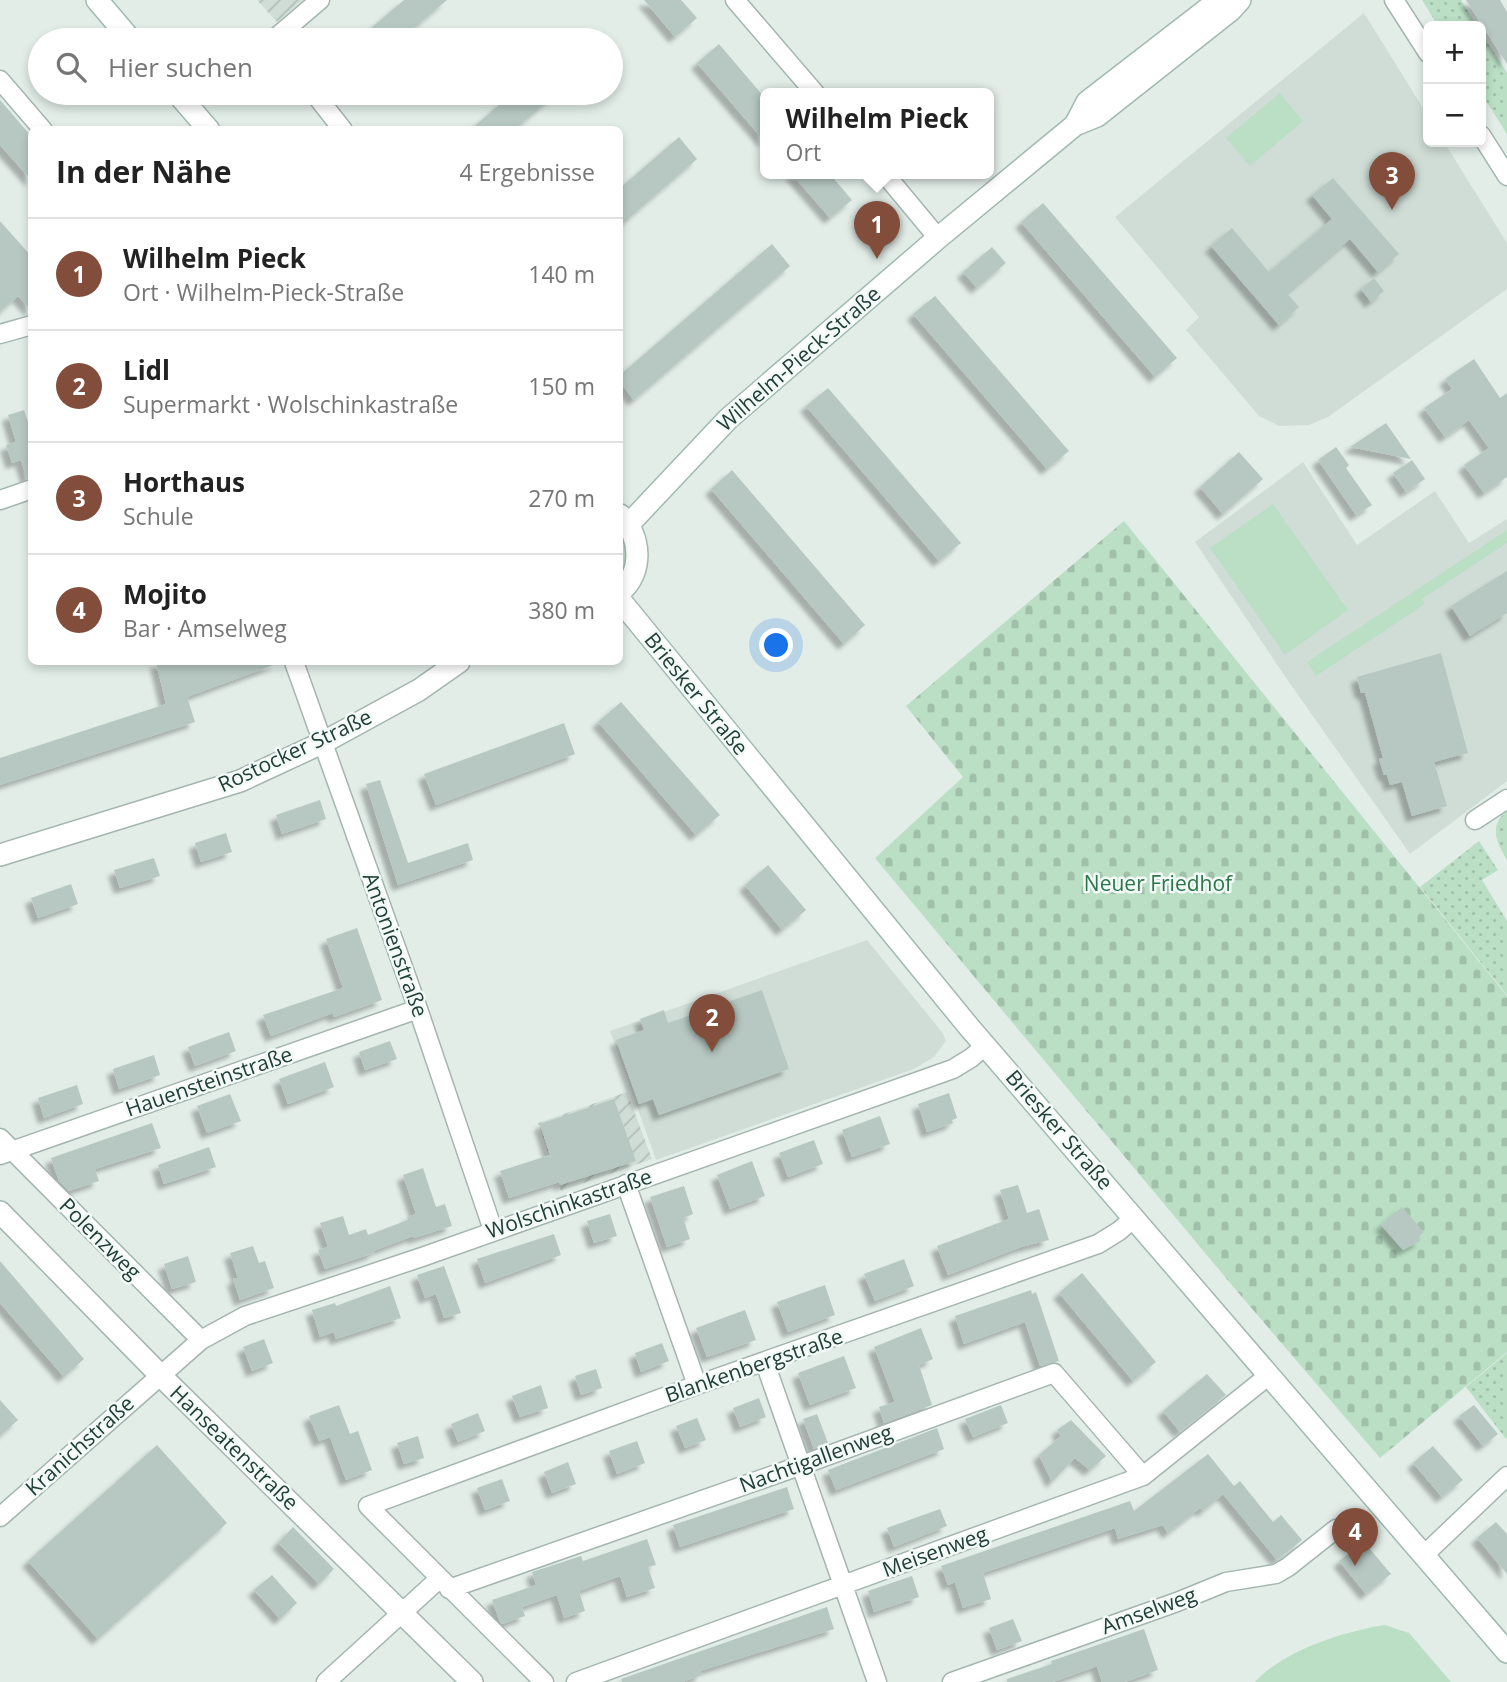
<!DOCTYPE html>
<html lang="de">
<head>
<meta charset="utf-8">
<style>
	:root { --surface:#fff; --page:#f2f2f2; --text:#222; --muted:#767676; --line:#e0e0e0; --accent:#824d3a }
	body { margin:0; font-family:"Open Sans",sans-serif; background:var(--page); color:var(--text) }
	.controls { position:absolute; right:21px; top:21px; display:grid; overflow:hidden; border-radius:10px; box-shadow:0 4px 10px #0003 }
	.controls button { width:63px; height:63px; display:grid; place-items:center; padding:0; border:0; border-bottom:2px solid var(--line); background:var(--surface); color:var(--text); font:35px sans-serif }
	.you { position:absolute; left:777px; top:646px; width:24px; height:24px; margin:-18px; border:5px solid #fff; border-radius:50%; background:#1a73e8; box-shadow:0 0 0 10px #1a73e833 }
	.badge { display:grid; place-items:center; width:46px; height:46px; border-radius:50%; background:var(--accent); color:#fff; font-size:23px; font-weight:700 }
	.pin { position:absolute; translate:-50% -58px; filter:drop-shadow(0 2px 4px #0008) }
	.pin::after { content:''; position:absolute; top:37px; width:24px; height:21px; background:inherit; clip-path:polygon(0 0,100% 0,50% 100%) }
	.popup { position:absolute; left:760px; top:88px; width:234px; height:91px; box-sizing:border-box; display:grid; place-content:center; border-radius:10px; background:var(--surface); filter:drop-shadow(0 2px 5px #0005); font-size:23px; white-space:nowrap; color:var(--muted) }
	.popup b { font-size:26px; color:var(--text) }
	.popup::after { content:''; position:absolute; left:50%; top:100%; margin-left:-14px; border:14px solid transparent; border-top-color:var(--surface) }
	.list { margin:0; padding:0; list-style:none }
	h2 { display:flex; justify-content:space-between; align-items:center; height:91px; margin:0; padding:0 28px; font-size:30px }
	h2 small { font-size:23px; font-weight:400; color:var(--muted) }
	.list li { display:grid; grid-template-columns:46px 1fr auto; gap:21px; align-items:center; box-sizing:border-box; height:112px; padding:0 28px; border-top:2px solid var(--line) }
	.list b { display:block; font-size:26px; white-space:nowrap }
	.list p { margin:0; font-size:23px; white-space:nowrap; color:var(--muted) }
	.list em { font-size:23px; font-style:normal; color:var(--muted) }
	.icon { flex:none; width:38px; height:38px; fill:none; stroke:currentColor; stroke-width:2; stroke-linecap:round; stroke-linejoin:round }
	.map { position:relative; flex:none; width:1507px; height:1682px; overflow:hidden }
	.search { position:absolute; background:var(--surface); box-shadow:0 4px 10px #0003; left:28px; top:28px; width:595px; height:77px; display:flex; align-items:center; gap:18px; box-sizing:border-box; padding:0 24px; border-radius:38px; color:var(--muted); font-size:26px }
	.panel { position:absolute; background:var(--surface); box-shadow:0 4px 10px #0003; left:28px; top:126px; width:595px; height:539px; border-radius:10px }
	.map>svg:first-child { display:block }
	.built { fill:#d0ddd7 }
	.industrial { fill:url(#industrial-furrows) }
	.grass { fill:url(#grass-dots) }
	.cemetery { fill:url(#cemetery-stones) }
	.garden { fill:#badfc5 }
	.building { fill:#b7c8c2; filter:url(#shadow) }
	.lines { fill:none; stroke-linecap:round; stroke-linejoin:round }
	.minor-casing { stroke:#a4b5b0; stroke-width:21 }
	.tertiary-casing { stroke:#a4b5b0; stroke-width:24 }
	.secondary-casing { stroke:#a0b9b1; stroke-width:24 }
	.minor { stroke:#fff; stroke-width:18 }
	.tertiary { stroke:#fff; stroke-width:21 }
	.secondary { stroke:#fff; stroke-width:21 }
	.labels { text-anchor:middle; stroke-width:5; stroke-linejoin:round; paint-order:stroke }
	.street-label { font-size:21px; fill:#213f38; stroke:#f3f9f6 }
	.park-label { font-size:21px; fill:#2a774a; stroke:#f3f9f6 }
</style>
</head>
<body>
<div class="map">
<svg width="1507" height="1682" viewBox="0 0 1507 1682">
	<defs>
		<pattern id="industrial-furrows" width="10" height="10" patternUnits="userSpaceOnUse" patternTransform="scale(1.75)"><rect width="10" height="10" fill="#d0ddd7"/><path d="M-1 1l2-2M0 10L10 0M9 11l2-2" fill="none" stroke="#b2bfb9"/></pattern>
		<pattern id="grass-dots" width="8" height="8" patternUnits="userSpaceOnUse" patternTransform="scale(1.75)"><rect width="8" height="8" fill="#badfc5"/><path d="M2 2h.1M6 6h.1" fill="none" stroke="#a0c0aa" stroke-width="1.8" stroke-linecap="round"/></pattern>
		<pattern id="cemetery-stones" width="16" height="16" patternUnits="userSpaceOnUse" patternTransform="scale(1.75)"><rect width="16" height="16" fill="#badfc5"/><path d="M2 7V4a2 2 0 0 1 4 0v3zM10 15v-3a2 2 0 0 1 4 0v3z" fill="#a0c0aa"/></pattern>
		<filter id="shadow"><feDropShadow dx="-6" dy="6" stdDeviation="2" flood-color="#0004"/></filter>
	</defs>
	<rect width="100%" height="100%" fill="#e2ede8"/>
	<!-- built -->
	<path class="built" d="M1364 13 1428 116V142H1444L1507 243V289L1328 417 1309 425 1279 426 1259 416 1186 330 1199 317 1115 217Z
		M1303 462 1357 545 1435 491 1469 543 1507 519V781L1410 854 1284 675 1195 542Z
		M867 940 942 1032 946 1041 934 1057 914 1069 656 1160 610 1031Z"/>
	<!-- industrial -->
	<path class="industrial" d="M257 0H303L277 22Z
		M627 1092 652 1159 561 1191 538 1123Z"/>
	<!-- grass -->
	<path class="grass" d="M1422 0H1461L1477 26H1438Z
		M1481 32 1507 73V134L1481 93Z
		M620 527C631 546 628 561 620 580Z
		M1507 811V860C1497 843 1488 826 1507 811Z
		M1479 841 1498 870 1482 880 1507 921V995L1420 887Z
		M1507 1353V1438L1506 1439 1466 1387Z"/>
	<!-- cemetery -->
	<path class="cemetery" d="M1124 521 1507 996V1352L1380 1458 1236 1290 875 858 963 777 906 706Z"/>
	<!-- garden -->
	<path class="garden" d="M1280 93 1303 121 1250 166 1226 138Z
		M1273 504 1348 610 1285 655 1210 548Z
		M1507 530V543L1422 599 1425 604 1316 676 1307 662Z
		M1385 1625 1409 1633 1451 1682H1255C1283 1651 1344 1631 1385 1625Z"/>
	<!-- building -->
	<path class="building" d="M404 0H447L400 40H357Z
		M644 0H681L697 18 675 37Z
		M1466 0H1500L1507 12V64Z
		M719 44 765 98V142L697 63Z
		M513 93H557L514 130H470Z
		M0 100 32 137V181L0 145Z
		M679 137 697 159 620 226V188Z
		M791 173H829L852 200 830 218Z
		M1333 178 1399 254 1378 272 1350 239 1287 293 1299 307 1279 325 1211 246 1232 228 1269 272 1332 219 1312 195Z
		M1043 203 1177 358 1155 377 1021 222Z
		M0 221 32 257V311L18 296 0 312Z
		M772 244 790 266 634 400 620 382V375Z
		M992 247 1006 263 977 288 963 272Z
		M1374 278 1384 291 1371 302 1361 289Z
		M935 296 1069 451 1047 469 913 314Z
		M1474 359 1500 398 1507 393V477L1484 493 1464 465 1489 448 1469 420 1445 437 1424 408 1452 389 1445 379Z
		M828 388 961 543 939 561 806 406Z
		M24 410 32 434V478L27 479 21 460 12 463 6 445 16 442 8 415Z
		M1386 423 1411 459 1350 447Z
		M1336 447 1349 465 1346 468 1372 505 1356 515 1318 460Z
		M1239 452 1263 479 1223 514 1200 487Z
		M1412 460 1425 479 1406 492 1393 473Z
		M732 470 865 625 844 644 711 489Z
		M1507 571V613L1470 636 1451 606Z
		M1441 653 1468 753 1434 762 1447 806 1412 816 1402 782 1390 785 1387 775H1384L1379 759 1383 758 1365 693H1361L1357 677Z
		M156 662 279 663 187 697 195 722 0 785V758L166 704Z
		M621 702 720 815 696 835 598 722Z
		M564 723 575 754 436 805 424 774Z
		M380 780 408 863 468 843 473 860 398 885 366 784Z
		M320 800 326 819 282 834 276 815Z
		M226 833 232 852 201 862 195 843Z
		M154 858 160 876 120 888 114 870Z
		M768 865 806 910 782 930 745 885Z
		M71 884 78 904 38 918 31 898Z
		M357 928 382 1000 334 1017 333 1013 271 1036 263 1015 343 988 326 939Z
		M762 990 789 1069 659 1115 653 1099 639 1104 616 1040 644 1030 640 1019 664 1010 668 1023Z
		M229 1032 236 1051 195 1066 188 1047Z
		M390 1041 397 1059 365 1070 359 1052Z
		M154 1055 160 1075 119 1089 113 1069Z
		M325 1062 334 1087 288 1104 279 1079Z
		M77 1085 83 1104 44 1118 38 1098Z
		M949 1093 957 1118 952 1120 953 1123 927 1132 918 1104Z
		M230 1094 241 1121 207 1133 197 1106Z
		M614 1099 636 1161 560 1185 559 1182 509 1198 500 1171 550 1155 540 1124Z
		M880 1116 890 1144 852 1157 842 1130Z
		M152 1123 161 1148 95 1169 99 1181 69 1191 59 1181 51 1158Z
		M814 1140 823 1164 788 1177 779 1153Z
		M209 1147 216 1167 164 1184 158 1165Z
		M752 1161 765 1196 730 1209 717 1175Z
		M423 1168 436 1207 445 1204 452 1226 414 1238 413 1236 373 1251 374 1253 325 1269 318 1250 328 1247 320 1223 343 1216 349 1235 366 1229 368 1235 408 1220 407 1217 416 1214 403 1175Z
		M1018 1185 1027 1213 1039 1209 1049 1240 1021 1247 948 1275 937 1246 1009 1219 1000 1190Z
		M684 1186 693 1214 683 1218 690 1239 667 1247 650 1197Z
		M1402 1207 1424 1232 1419 1236 1420 1241 1403 1250 1381 1225Z
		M610 1214 617 1236 594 1243 587 1221Z
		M554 1234 561 1255 485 1283 477 1259Z
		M253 1246 259 1263 265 1261 274 1288 240 1300 233 1279 238 1278 230 1253Z
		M188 1256 196 1282 172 1289 164 1264Z
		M904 1259 914 1286 875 1301 864 1274Z
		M0 1261 84 1359 64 1377 0 1303Z
		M444 1266 461 1313 444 1318 436 1294 425 1298 417 1275Z
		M1082 1273 1156 1362 1133 1381 1059 1293Z
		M825 1285 835 1315 788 1332 777 1302Z
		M390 1286 401 1318 336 1339 334 1332 320 1337 312 1310 335 1303 336 1306Z
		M1031 1290 1032 1294 1036 1292 1059 1361 1040 1366 1025 1322 964 1344 955 1316Z
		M745 1310 756 1340 707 1357 696 1328Z
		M921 1328 933 1359 919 1365 932 1405 884 1423 879 1407 895 1402 874 1347Z
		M264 1339 273 1363 252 1371 243 1347Z
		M662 1343 669 1361 641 1372 635 1353Z
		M844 1356 856 1388 810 1405 798 1373Z
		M596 1369 602 1388 581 1395 575 1376Z
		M1207 1374 1226 1395 1180 1432 1163 1411Z
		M541 1385 548 1408 520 1417 512 1396Z
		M759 1398 766 1417 740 1427 733 1408Z
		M0 1400 18 1420 0 1436Z
		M339 1405 350 1434 358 1431 372 1470 346 1480 330 1437 319 1441 309 1416Z
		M1001 1405 1008 1423 973 1437 965 1419Z
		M1474 1405 1498 1434 1483 1446 1459 1416Z
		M478 1413 485 1431 458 1442 451 1424Z
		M817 1414 828 1443 814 1449 803 1419Z
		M697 1418 706 1440 685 1448 676 1426Z
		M1071 1420 1106 1456 1090 1470 1075 1458 1052 1482 1039 1455 1061 1436 1057 1430Z
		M937 1428 944 1449 836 1490 828 1470Z
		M418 1436 424 1458 404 1464 397 1443Z
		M637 1441 645 1463 617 1474 609 1451Z
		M157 1445 227 1523 98 1639 28 1561Z
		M1433 1446 1463 1480 1442 1497 1413 1463Z
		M1208 1454 1234 1486 1240 1481 1273 1522 1281 1515 1302 1540 1277 1560 1223 1494 1203 1511 1200 1508 1168 1533 1163 1525 1118 1539 1115 1528 983 1573 991 1599 963 1608 955 1582 948 1585 941 1566 1130 1501 1134 1511Z
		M568 1462 576 1484 552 1493 544 1472Z
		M502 1479 510 1501 485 1510 477 1488Z
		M787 1487 794 1509 680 1547 673 1525Z
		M940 1509 947 1526 894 1547 887 1528Z
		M1496 1522 1507 1534V1574L1477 1538Z
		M293 1527 334 1569 319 1584 278 1543Z
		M647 1539 656 1565 648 1567 655 1588 627 1597 620 1576 579 1591 585 1611 564 1618 557 1595 522 1607 525 1616 502 1624 500 1622 492 1600 536 1585 532 1572 581 1556 583 1561Z
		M1364 1542 1391 1574 1366 1594 1339 1561Z
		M272 1575 297 1603 280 1619 254 1590Z
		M912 1576 919 1597 874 1612 868 1591Z
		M827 1607 834 1629 700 1671 702 1675 682 1682H622L621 1679Z
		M1013 1619 1022 1641 997 1650 989 1628Z
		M1144 1629 1158 1670 1125 1682H1102L1097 1666 1053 1682H1007V1679L1052 1664 1051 1661Z"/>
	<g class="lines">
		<!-- minor casing -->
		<g class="minor-casing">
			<path id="minor" d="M735 0 815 93
				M1394 0 1428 53
				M273 40 320 0
				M0 80 43 130
				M314 93 343 130
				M1481 135 1507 176
				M884 173 938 238
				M0 334 32 325
				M0 500 32 489
				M294 662 418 1009 493 1230
				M1475 820 1507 799
				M0 1138 201 1340
				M0 1155 418 1009
				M626 1184 697 1385
				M765 1363 877 1682
				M0 1517 201 1340 245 1316 422 1257 953 1069 971 1058 985 1046
				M1424 1555 1507 1476
				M449 1589 802 1465 1054 1373 1143 1476
				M326 1682 439 1579
				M544 1682 368 1506 697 1385 1098 1244 1119 1231 1134 1218
				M576 1682 1143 1476 1268 1376
				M952 1682 1177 1602 1226 1582 1276 1574 1288 1567 1336 1529"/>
		</g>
		<!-- tertiary casing -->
		<g class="tertiary-casing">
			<path id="tertiary" d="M0 855 240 781 324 742 419 690 459 662
				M0 1212 160 1375 472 1682"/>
		</g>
		<!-- secondary casing -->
		<g class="secondary-casing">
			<path id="secondary" d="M97 0 131 40
				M177 93 209 130
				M1075 125 1087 102 1219 0
				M620 515C641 535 644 572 620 592
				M629 524 728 419 938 238 1075 125 1097 116 1231 10 1240 0
				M620 600 969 1027 1507 1652"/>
		</g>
		<!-- minor -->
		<use href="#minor" class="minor"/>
		<!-- tertiary -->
		<use href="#tertiary" class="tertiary"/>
		<!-- secondary -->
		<use href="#secondary" class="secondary"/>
	</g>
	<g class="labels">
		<!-- street labels -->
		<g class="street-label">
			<text transform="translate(799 359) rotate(-41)" y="7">Wilhelm-Pieck-Straße</text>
			<text transform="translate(696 694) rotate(51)" y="7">Briesker Straße</text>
			<text transform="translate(295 751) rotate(-25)" y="7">Rostocker Straße</text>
			<text transform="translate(395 945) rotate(70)" y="7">Antonienstraße</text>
			<text transform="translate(209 1082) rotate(-19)" y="7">Hauensteinstraße</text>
			<text transform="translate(1059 1130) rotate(49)" y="7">Briesker Straße</text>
			<text transform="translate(569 1204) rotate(-19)" y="7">Wolschinkastraße</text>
			<text transform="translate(100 1239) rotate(45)" y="7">Polenzweg</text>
			<text transform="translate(754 1366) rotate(-19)" y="7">Blankenbergstraße</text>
			<text transform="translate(80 1446) rotate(-42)" y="7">Kranichstraße</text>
			<text transform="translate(234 1448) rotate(44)" y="7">Hanseatenstraße</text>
			<text transform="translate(816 1459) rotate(-20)" y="7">Nachtigallenweg</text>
			<text transform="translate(935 1552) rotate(-20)" y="7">Meisenweg</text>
			<text transform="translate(1149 1611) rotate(-20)" y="7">Amselweg</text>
		</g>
		<!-- park labels -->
		<g class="park-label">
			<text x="1158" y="891">Neuer Friedhof</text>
		</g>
	</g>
</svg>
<div class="controls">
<button>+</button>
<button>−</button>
</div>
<div class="you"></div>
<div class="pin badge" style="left:877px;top:259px">1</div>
<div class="popup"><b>Wilhelm Pieck</b>Ort</div>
<div class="pin badge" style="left:712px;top:1052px">2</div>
<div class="pin badge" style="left:1392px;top:210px">3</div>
<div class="pin badge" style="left:1355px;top:1566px">4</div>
<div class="search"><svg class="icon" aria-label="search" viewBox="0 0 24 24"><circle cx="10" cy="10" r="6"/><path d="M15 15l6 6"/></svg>Hier suchen</div>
<section class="panel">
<h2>In der Nähe<small>4 Ergebnisse</small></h2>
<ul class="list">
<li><span class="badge">1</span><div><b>Wilhelm Pieck</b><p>Ort · Wilhelm-Pieck-Straße</p></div><em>140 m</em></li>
<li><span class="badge">2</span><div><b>Lidl</b><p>Supermarkt · Wolschinkastraße</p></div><em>150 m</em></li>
<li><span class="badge">3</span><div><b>Horthaus</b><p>Schule</p></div><em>270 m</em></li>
<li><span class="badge">4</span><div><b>Mojito</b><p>Bar · Amselweg</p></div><em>380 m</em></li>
</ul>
</section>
</div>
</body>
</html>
